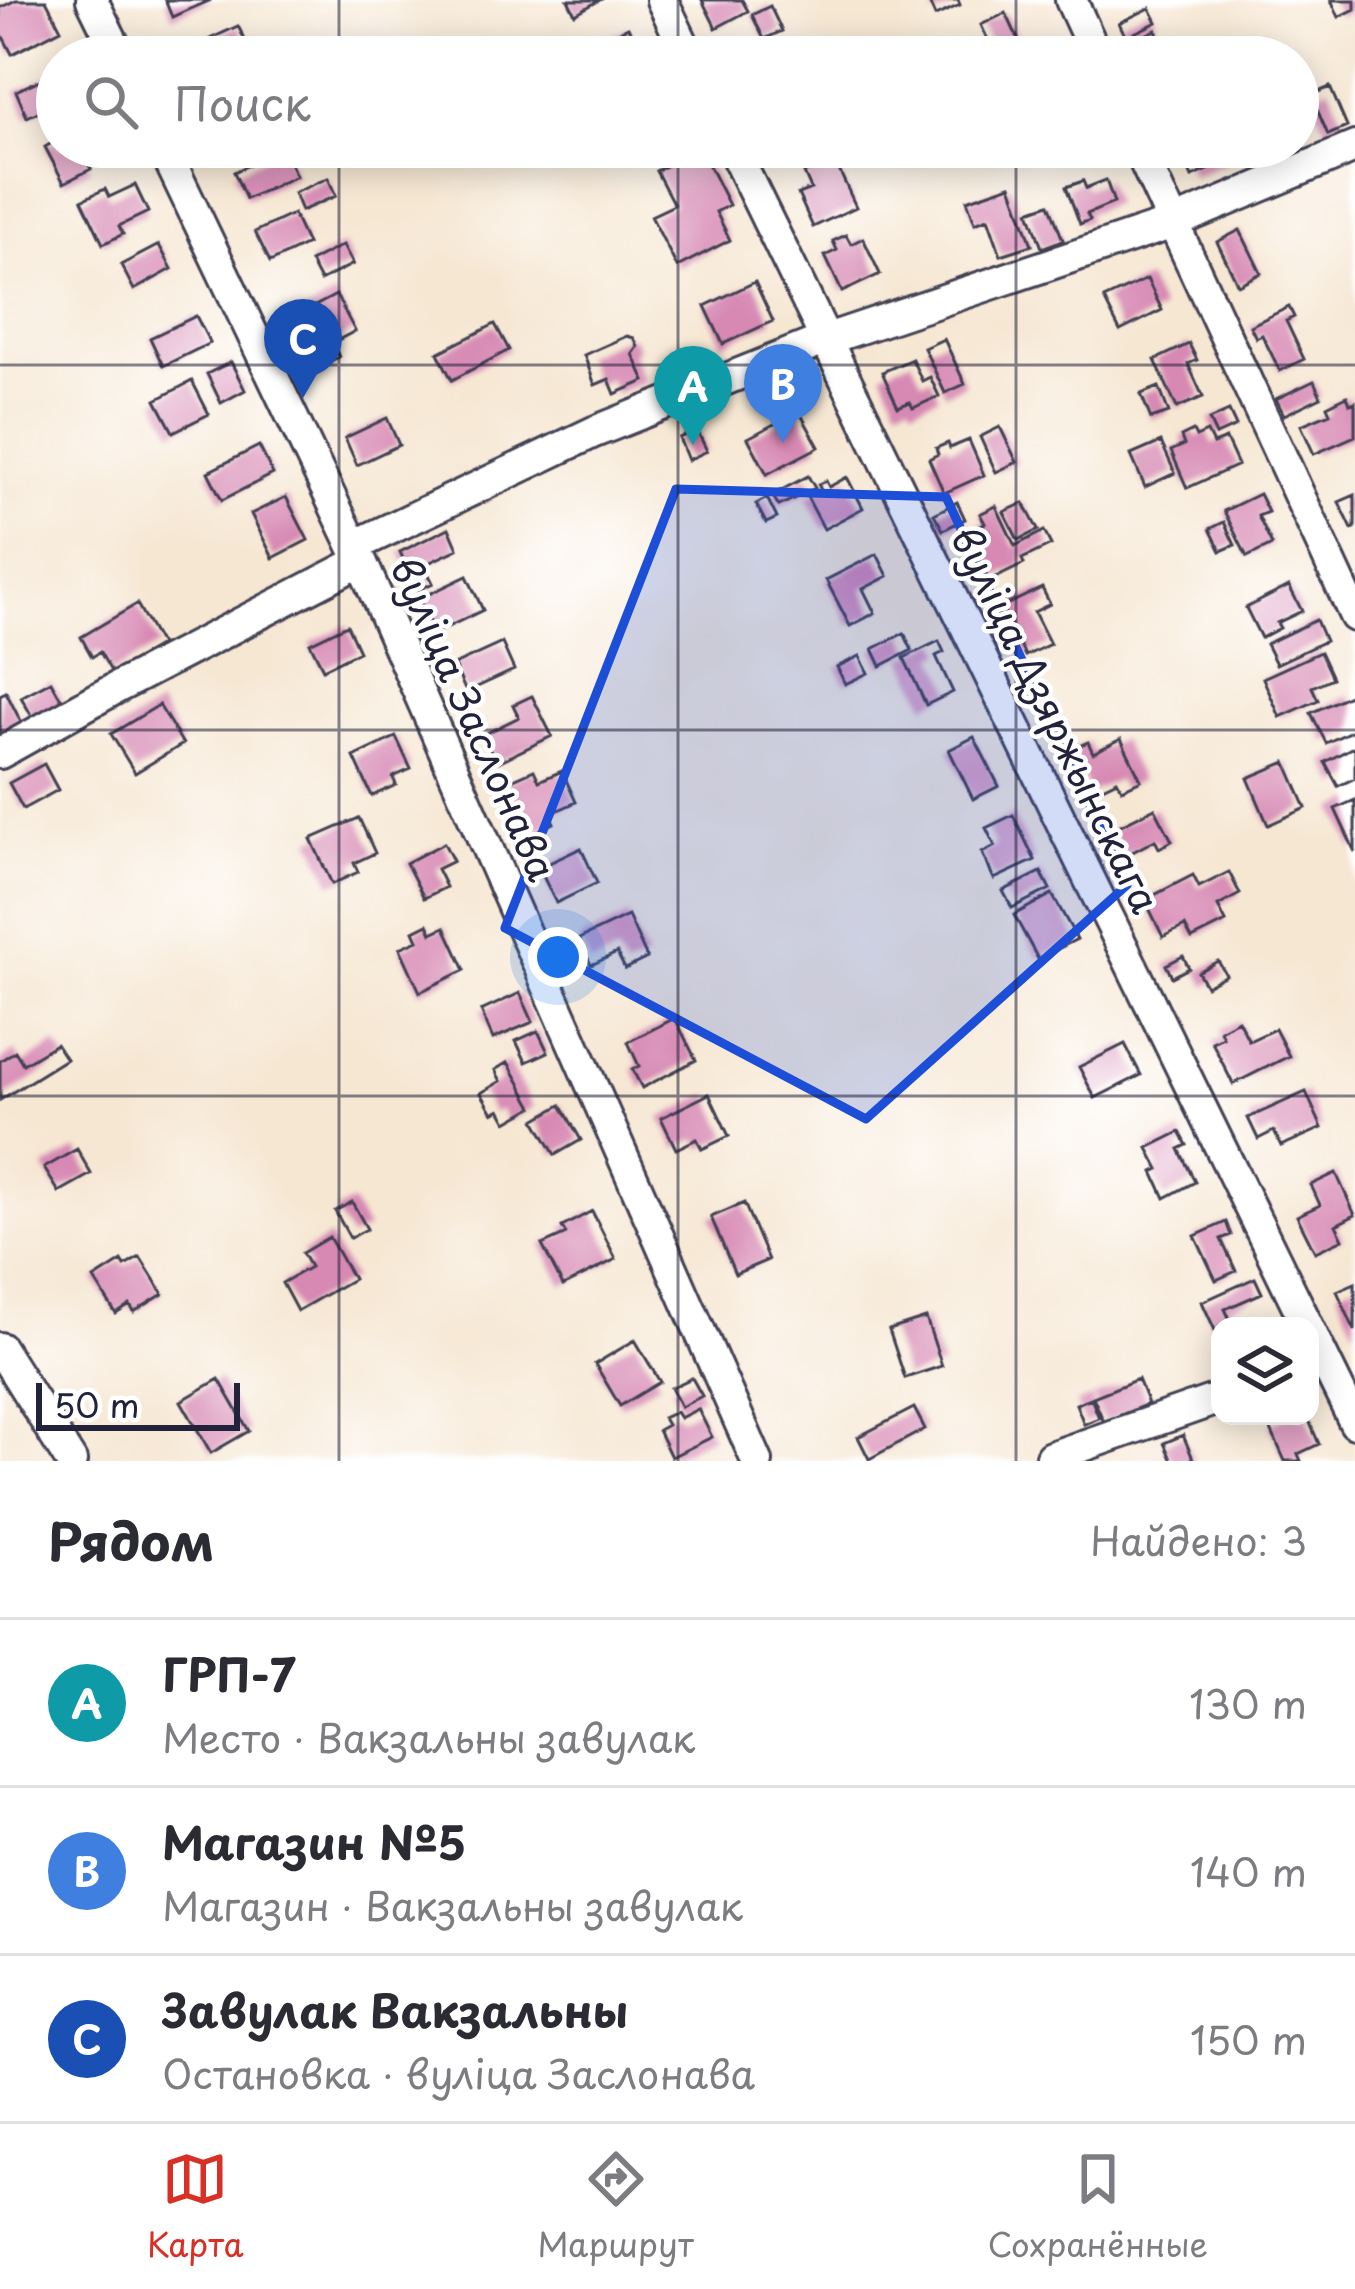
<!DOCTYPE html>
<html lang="ru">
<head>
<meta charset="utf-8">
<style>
	:root { --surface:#fff; --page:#f2f2f3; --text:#2b2b33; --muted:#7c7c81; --line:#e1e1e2; --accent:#d93025 }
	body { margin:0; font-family:"Playpen Sans",sans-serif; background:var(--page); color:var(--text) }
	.controls { position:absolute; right:36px; bottom:36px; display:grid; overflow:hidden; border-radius:24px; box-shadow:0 6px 30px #0003 }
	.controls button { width:108px; height:108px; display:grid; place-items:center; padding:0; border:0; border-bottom:3px solid var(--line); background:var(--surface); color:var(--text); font:60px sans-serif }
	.scale { position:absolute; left:36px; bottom:30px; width:204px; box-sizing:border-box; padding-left:12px; border:6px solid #22223b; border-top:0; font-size:33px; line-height:42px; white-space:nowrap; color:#22223b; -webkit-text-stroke:9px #fff; paint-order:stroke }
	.you { position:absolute; left:558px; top:957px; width:42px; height:42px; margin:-30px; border:9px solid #fff; border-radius:50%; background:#1a73e8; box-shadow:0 0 0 18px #1a73e833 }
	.badge { display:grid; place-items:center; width:78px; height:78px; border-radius:50%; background:var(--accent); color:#fff; font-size:39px; font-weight:700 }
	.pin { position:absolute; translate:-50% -99px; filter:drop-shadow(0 3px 6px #0008) }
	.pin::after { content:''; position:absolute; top:63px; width:42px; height:36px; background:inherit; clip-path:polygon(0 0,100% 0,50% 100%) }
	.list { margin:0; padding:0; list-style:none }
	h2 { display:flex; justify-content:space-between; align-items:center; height:156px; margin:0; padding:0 48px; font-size:51px }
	h2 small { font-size:39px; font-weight:400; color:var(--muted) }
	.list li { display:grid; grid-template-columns:78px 1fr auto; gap:36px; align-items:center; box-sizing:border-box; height:168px; padding:0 48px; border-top:3px solid var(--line) }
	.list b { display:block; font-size:45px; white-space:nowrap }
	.list p { margin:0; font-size:39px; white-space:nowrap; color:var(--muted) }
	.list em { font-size:39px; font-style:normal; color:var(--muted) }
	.icon { flex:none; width:66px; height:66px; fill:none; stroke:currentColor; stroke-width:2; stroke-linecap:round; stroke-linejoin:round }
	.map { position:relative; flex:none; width:1355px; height:1461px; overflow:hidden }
	.search { position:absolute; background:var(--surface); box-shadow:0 6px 30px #0003; left:36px; right:36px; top:36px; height:132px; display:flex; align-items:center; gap:30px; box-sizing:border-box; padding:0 42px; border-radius:66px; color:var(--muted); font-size:45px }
	.sheet { height:660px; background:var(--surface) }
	nav { display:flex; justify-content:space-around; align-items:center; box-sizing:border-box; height:168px; border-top:3px solid var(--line); background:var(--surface); font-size:33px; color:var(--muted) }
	nav a { display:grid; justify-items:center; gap:6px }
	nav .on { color:var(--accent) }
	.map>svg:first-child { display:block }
	.building { fill:#d789b4 }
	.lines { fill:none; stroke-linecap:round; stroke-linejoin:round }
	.minor-casing { stroke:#424052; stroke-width:36 }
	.minor { stroke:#fff; stroke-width:30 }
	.marked { fill:#1d4ed8; fill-opacity:0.2; stroke:#1d4ed8; stroke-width:9; stroke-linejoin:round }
	.grid { fill:none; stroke:#22223b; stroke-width:3; stroke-opacity:0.55 }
	.labels { text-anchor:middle; stroke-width:9; stroke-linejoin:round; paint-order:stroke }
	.street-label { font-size:39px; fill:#22223b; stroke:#fff }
</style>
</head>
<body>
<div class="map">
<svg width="1355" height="1461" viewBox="0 0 1355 1461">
	<rect width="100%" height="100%" fill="#fff"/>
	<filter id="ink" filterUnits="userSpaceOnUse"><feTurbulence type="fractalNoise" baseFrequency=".00833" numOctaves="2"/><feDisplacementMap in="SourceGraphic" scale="24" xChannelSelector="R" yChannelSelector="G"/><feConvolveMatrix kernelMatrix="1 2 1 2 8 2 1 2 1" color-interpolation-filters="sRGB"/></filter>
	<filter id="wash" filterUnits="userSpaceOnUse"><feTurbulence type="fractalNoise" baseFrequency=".004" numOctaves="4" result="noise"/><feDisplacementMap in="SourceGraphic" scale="48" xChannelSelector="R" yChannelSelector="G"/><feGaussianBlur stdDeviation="2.7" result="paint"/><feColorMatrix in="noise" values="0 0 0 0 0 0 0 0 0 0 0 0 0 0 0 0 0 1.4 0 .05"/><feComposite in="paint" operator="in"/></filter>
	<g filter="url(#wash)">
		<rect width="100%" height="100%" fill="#f6e7d3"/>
		<g id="blocks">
			<!-- building -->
			<path class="building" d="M16 0H46L61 29 12 54 0 31V8Z
				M165 0H211L172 17Z
				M568 0H600L575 14Z
				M702 0H742L748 11 716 28Z
				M928 0H958L960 5 935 16Z
				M1331 0H1355V9L1339 17Z
				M770 6 782 31 764 39 752 15Z
				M1150 8 1157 22 1126 37 1119 23Z
				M1006 13 1025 54 1019 57H996L981 25Z
				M238 26 252 54 201 57 195 46Z
				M628 27 642 57H607L600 41Z
				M1156 30 1168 57H1135L1128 43Z
				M751 39 760 57H730L727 50Z
				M291 40 299 57H265L263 53Z
				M57 72V103L27 117 16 91Z
				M1330 87 1347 127 1328 135 1311 95Z
				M57 140V147H110L86 160 91 169 64 183 45 147Z
				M643 147H678L651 162Z
				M1179 147H1240L1229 152 1233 159 1192 177Z
				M1247 147H1263L1266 153 1252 159Z
				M700 148 729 205 716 212 730 240 677 267 651 216 674 205 656 171Z
				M284 149 296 176 246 199 234 172Z
				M834 159 856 207 813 227 798 194 811 189 804 173Z
				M328 178 336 196 301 211 294 193Z
				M1106 180 1114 203 1087 214 1090 220 1080 224 1066 187 1083 181 1086 188Z
				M135 185 148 212 119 226 123 234 103 244 82 200 105 189 109 197Z
				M1011 185 1032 245 1001 255 988 218 975 223 967 200Z
				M1049 204 1063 240 1042 248 1029 211Z
				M293 214 307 244 270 262 255 232Z
				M1240 230 1261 273 1238 285 1217 242Z
				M846 235 851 244 863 238 880 274 842 292 825 256 837 250 833 241Z
				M159 245 172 269 134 290 121 265Z
				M343 245 353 264 320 281 310 262Z
				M1147 279 1162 310 1120 331 1104 299Z
				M755 282 773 321 723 344 705 306Z
				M336 295 355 331 336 341 330 330 309 341 296 316Z
				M1289 307 1294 317 1286 321 1304 359 1280 371 1262 335 1256 338 1250 326Z
				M196 316 210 343 163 366 150 338Z
				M495 324 509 350 452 380 438 353Z
				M627 336 634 338 638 347 633 354 645 381 615 394 609 379 595 385 584 355Z
				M944 339 965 384 945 393 924 348Z
				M333 343 339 357 321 365 315 351Z
				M1189 344 1197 360 1188 364 1203 397 1177 408 1155 360Z
				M912 359 922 381 930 377 939 396 913 408 910 402 898 407 882 372Z
				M231 362 245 390 221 403 207 374Z
				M192 381 209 414 173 432 156 400Z
				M1314 381 1321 397 1284 415 1276 399Z
				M1159 387 1169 413 1151 419 1141 394Z
				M1347 396 1350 404 1355 402V436L1314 454 1301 425 1330 413 1327 406Z
				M799 411 819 447 767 474 748 438Z
				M1229 411 1236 426 1216 435 1209 420Z
				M387 418 399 445 357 465 345 438Z
				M1000 427 1017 462 996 472 980 437Z
				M697 430 707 451 688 460 679 438Z
				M1193 431 1196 437 1207 432 1213 444 1226 439 1238 465 1187 488 1171 451 1184 445 1181 437Z
				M969 440 984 475 944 493 929 459 938 454 936 448 948 443 950 448Z
				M1161 442 1175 473 1145 487 1131 455Z
				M259 446 273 474 222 500 208 472Z
				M808 476 815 488 779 506 772 495Z
				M847 477 863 508 824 529 807 497 821 490 818 484 826 481 829 487Z
				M1259 494 1268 512 1258 516 1272 545 1247 557 1224 511Z
				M1355 495V528L1352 529 1339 502Z
				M286 497 308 540 273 558 251 514Z
				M767 498 777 518 766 523 756 504Z
				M957 502 965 519 943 530 934 514Z
				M1024 503 1038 530 1018 540 1004 512Z
				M996 506 1015 546 1044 531 1051 545 1022 559 1024 564 989 581 965 532 985 523 980 514Z
				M1224 522 1235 545 1221 551 1210 529Z
				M449 528 458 549 424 565 433 583 418 590 400 552Z
				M877 554 888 576 863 589 875 613 850 626 826 580Z
				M467 576 483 610 435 633 419 599Z
				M1289 586 1302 611 1277 623 1280 628 1261 638 1246 608Z
				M1042 588 1050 604 1034 612 1050 644 1025 656 1002 607Z
				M137 604 160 645 112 673 100 652 92 657 81 637Z
				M1316 620 1325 641 1276 664 1266 644Z
				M347 625 359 651 323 669 310 643Z
				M904 633 912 650 881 666 873 649Z
				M939 641 944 652 936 656 953 692 926 705 904 658Z
				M502 643 514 670 466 692 454 665Z
				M1320 652 1332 678 1312 687 1318 700 1280 717 1263 678Z
				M860 656 868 673 845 684 837 667Z
				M51 681 64 704 34 720 21 697Z
				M6 692 23 726 0 738V695Z
				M1349 695 1355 707V729L1326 743 1311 713Z
				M532 696 552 736 496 763 483 735 519 717 513 705Z
				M159 705 183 744 135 773 111 734Z
				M396 737 411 769 393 777 396 785 372 796 354 757Z
				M974 737 999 786 973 799 949 750Z
				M1121 739 1141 780 1122 789 1117 780 1090 793 1070 750 1088 742 1093 753Z
				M1355 746V778L1338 786 1325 762Z
				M1286 762 1306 808 1268 825 1248 778Z
				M44 764 58 790 23 809 9 783Z
				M534 770 539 781 562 771 576 802 550 814 554 823 529 835 505 783Z
				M1355 800V852L1335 809Z
				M1155 808 1172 841 1159 848 1155 840 1125 856 1111 830Z
				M1013 815 1035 860 994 879 982 853 995 846 986 828Z
				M359 818 375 853 354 863 358 872 332 884 311 839Z
				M444 843 453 861 437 869 446 887 424 898 406 863Z
				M581 848 597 883 556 903 539 868Z
				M1041 872 1050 889 1012 908 1003 891Z
				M1229 872 1240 894 1218 906 1226 922 1192 939 1185 926 1163 937 1145 900 1193 875 1199 887Z
				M1052 894 1077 939 1038 959 1014 915Z
				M628 916 647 958 625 969 617 953 591 965 579 939Z
				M428 924 432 933 445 927 465 970 420 992 400 948 418 940 414 931Z
				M1183 956 1189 968 1172 977 1166 965Z
				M1218 961 1226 975 1206 986 1198 972Z
				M520 993 533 1022 493 1039 481 1011Z
				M675 1018 696 1060 642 1088 632 1069 639 1066 628 1042Z
				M1238 1020 1249 1041 1275 1029 1289 1056 1233 1084 1212 1042 1223 1037 1220 1030Z
				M538 1031 548 1052 526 1062 516 1041Z
				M56 1044 66 1059 0 1100V1061L15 1051 23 1064Z
				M1125 1044 1141 1075 1095 1098 1079 1067Z
				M508 1062 533 1107 507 1122 500 1109 493 1113 481 1093 501 1081 495 1070Z
				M1306 1092 1322 1128 1281 1146 1274 1131 1258 1139 1248 1118Z
				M709 1094 729 1136 702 1149 697 1139 676 1149 661 1118Z
				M561 1105 581 1140 555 1155 535 1120Z
				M1180 1132 1187 1145 1179 1149 1195 1182 1165 1198 1153 1172 1159 1169 1148 1148Z
				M77 1149 91 1174 59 1192 44 1168Z
				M1336 1173 1355 1215 1336 1225 1343 1239 1315 1252 1297 1216 1320 1205 1311 1185Z
				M352 1202 367 1229 350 1238 335 1211Z
				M744 1203 768 1260 735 1274 711 1217Z
				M592 1211 616 1259 563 1286 542 1245 566 1234 562 1227Z
				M1226 1222 1231 1235 1221 1239 1236 1271 1216 1280 1195 1236Z
				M329 1237 353 1279 297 1311 282 1283 310 1267 302 1253Z
				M140 1257 163 1294 134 1312 130 1305 116 1314 94 1279 122 1261 125 1266Z
				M1255 1278 1262 1293 1225 1309 1233 1326H1220V1341L1202 1302Z
				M1355 1283V1331L1337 1291Z
				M926 1318 942 1366 905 1378 889 1330Z
				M635 1340 660 1382 620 1406 595 1364Z
				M692 1378 702 1396 681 1407 671 1388Z
				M219 1379 249 1431 211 1453 181 1401Z
				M1138 1379 1148 1404 1104 1422 1093 1397Z
				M1091 1398 1099 1418 1084 1424 1076 1404Z
				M914 1408 925 1429 869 1459 858 1437Z
				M698 1409 712 1437 671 1457 658 1430 667 1425 663 1418 676 1412 680 1418Z
				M1288 1416H1307L1319 1444 1298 1454 1301 1461H1285L1269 1425Z
				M1183 1435 1194 1461H1172L1164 1443Z"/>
		</g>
	</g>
	<g filter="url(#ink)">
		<use href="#blocks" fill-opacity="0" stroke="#424052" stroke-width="3"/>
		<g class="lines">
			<!-- minor casing -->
			<g class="minor-casing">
				<path id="minor" d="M92 0 120 57
					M662 0 689 57
					M1071 0 1097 57
					M163 147 361 561 757 1461
					M732 147 1355 1423
					M1138 147 1355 616
					M354 546 594 432 824 340 1173 223 1355 147
					M0 753 118 687 361 561
					M0 1348 71 1461
					M1051 1457 1220 1398"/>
			</g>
			<!-- minor -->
			<use href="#minor" class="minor"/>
		</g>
	</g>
	<!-- marked area -->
	<path class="marked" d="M676 489 946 497 1127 885 866 1119 505 928Z"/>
	<!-- grid -->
	<path class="grid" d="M339 0V57M678 0V57M1016 0V57M339 147V1461M678 147V1461M1016 147V1461M0 365H1355M0 730H1355M0 1096H1355"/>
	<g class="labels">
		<!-- street labels -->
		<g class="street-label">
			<text transform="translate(473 719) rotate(66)" y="14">вуліца Заслонава</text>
			<text transform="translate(1055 720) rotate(64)" y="14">вуліца Дзяржынскага</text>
		</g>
	</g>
</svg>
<div class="controls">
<button><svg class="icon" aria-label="layers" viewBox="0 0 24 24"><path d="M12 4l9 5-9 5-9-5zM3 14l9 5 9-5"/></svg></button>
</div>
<div class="scale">50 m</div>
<div class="you"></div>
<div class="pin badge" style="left:693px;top:445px;background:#0f9aa8">A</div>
<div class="pin badge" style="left:783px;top:443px;background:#3f7fe0">B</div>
<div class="pin badge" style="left:303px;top:398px;background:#1a4fb4">C</div>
<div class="search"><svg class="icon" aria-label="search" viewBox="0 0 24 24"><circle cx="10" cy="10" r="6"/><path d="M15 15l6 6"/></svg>Поиск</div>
</div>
<section class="sheet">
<h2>Рядом<small>Найдено: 3</small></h2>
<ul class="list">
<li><span class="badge" style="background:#0f9aa8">A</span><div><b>ГРП-7</b><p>Место · Вакзальны завулак</p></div><em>130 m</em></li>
<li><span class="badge" style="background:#3f7fe0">B</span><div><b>Магазин №5</b><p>Магазин · Вакзальны завулак</p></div><em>140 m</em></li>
<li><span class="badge" style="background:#1a4fb4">C</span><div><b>Завулак Вакзальны</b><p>Остановка · вуліца Заслонава</p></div><em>150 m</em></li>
</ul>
</section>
<nav>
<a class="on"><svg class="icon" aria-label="map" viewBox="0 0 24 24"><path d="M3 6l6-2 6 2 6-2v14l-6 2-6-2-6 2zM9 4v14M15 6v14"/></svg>Карта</a>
<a><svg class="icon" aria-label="directions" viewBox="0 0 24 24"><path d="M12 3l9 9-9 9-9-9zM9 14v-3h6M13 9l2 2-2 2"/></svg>Маршрут</a>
<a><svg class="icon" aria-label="saved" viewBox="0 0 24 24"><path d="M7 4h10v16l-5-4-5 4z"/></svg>Сохранённые</a>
</nav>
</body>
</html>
